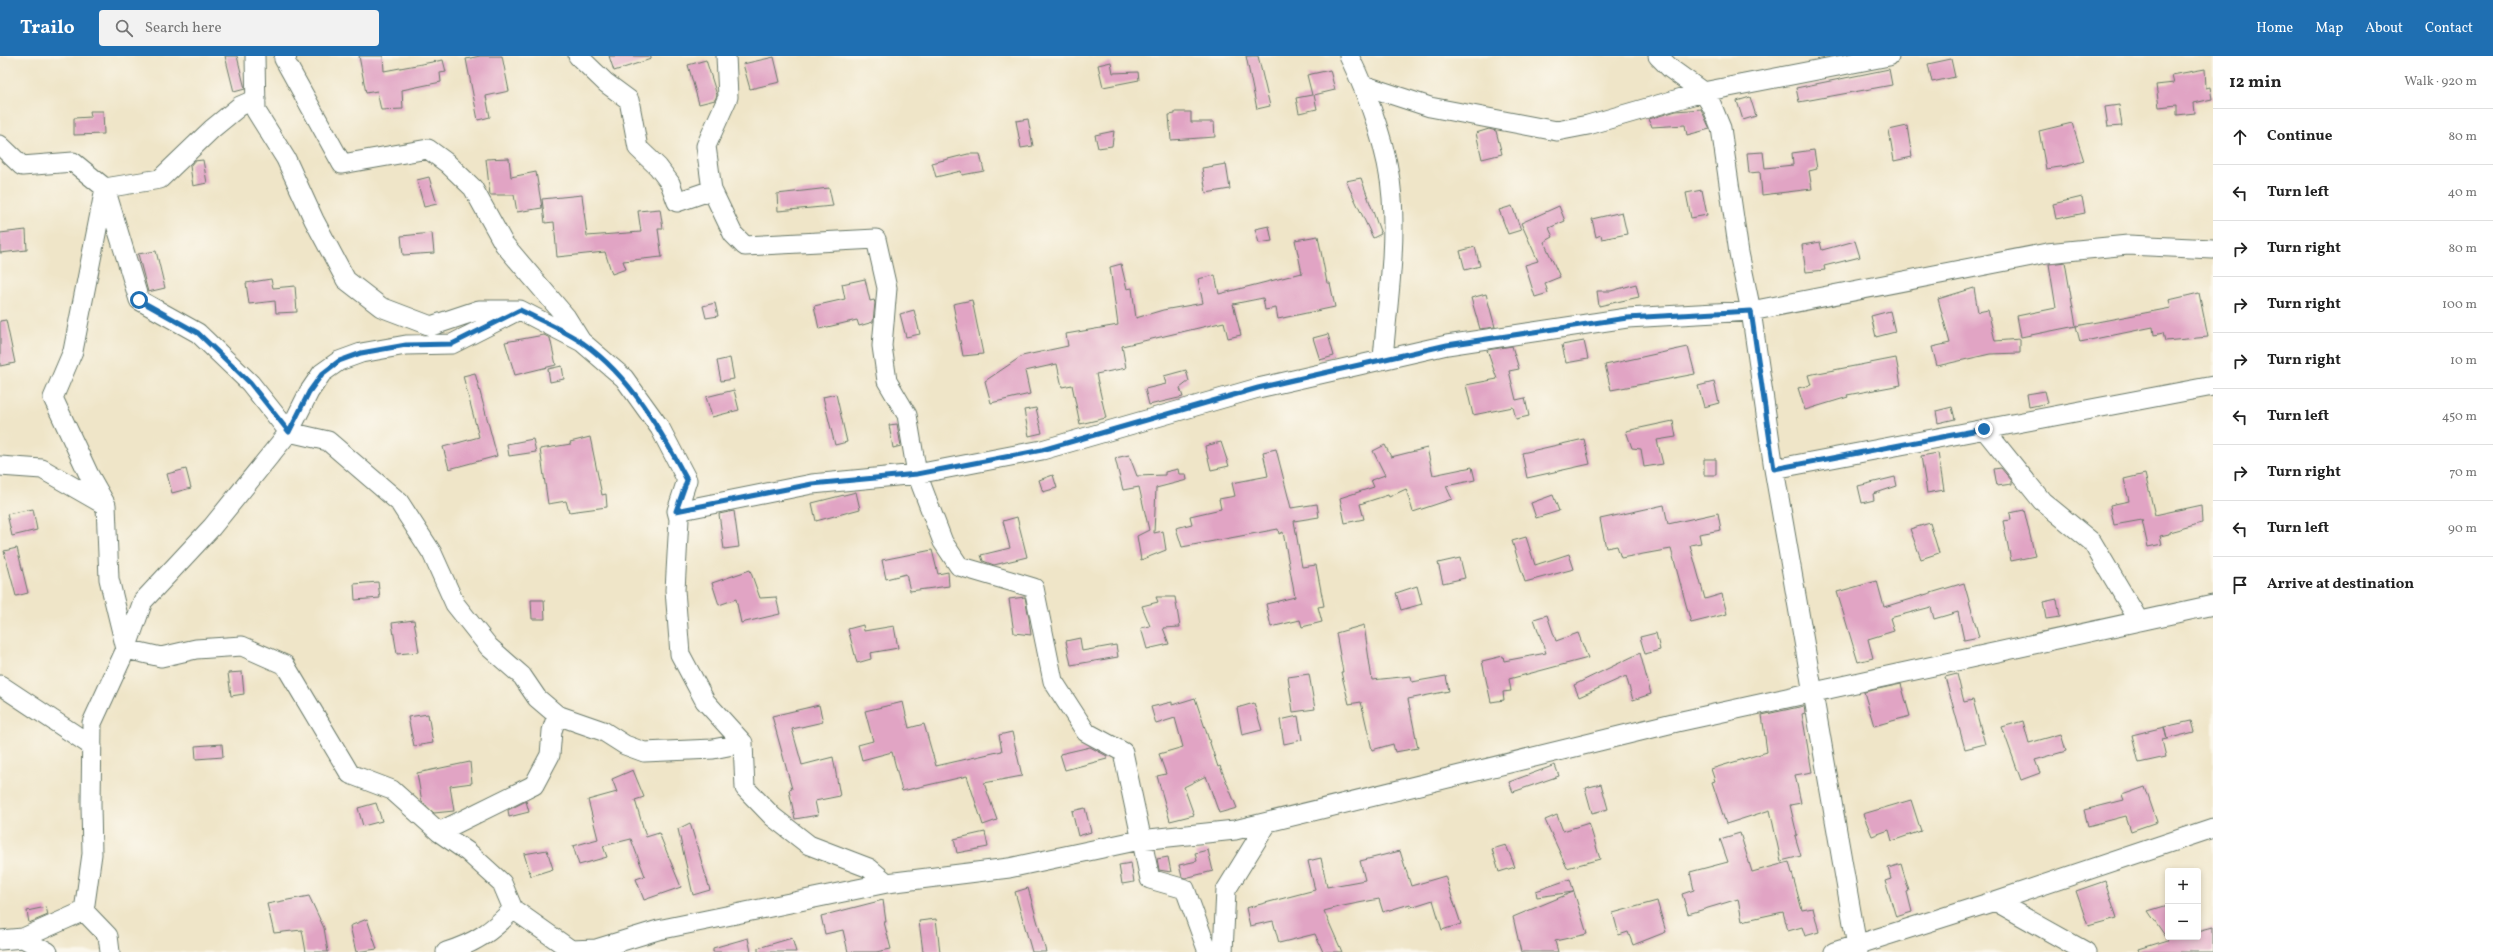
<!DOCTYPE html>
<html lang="en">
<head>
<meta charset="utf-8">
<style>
	:root { --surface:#fff; --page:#f2f2f2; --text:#222; --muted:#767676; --line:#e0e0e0; --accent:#1f6fb2 }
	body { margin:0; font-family:Vollkorn,serif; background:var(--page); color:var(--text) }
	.controls { position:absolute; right:12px; bottom:12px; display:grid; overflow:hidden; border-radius:4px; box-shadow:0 2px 6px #0003 }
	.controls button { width:36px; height:36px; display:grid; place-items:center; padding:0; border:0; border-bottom:1px solid var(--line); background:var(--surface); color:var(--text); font:20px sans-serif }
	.stop { position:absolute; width:12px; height:12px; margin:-9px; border:3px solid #1f6fb2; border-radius:50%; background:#fff }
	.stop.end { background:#1f6fb2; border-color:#fff; box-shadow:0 1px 4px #0008 }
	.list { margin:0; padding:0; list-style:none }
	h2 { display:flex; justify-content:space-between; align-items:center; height:52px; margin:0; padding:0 16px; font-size:17px }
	h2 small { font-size:13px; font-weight:400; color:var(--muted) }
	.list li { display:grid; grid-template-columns:26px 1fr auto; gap:12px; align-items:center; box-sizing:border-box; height:56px; padding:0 16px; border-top:1px solid var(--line) }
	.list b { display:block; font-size:15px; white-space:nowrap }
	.list em { font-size:13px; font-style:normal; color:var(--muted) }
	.icon { flex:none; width:22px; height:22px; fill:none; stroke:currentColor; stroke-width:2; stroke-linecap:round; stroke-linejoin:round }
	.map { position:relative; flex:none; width:2213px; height:896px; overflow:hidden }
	header { display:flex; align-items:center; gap:24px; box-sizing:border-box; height:56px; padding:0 20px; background:var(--accent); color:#fff }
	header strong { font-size:19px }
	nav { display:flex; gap:22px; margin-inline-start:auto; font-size:14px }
	.search { width:280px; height:36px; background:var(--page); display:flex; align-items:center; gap:10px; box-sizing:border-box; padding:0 14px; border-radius:4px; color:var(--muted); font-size:15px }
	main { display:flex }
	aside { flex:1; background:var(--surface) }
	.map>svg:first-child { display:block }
	.building { fill:#e1a4c4 }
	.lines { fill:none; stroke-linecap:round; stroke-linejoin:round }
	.street-casing { stroke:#687868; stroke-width:21 }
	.street { stroke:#fff; stroke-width:19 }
	.route { stroke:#1f6fb2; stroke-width:5 }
</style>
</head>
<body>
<header>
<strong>Trailo</strong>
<div class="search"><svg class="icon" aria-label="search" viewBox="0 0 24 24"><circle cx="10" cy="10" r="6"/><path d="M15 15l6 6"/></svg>Search here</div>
<nav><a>Home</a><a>Map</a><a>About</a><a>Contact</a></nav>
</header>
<main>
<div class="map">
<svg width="2213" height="896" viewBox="0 0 2213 896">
	<rect width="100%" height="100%" fill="#fbf7ec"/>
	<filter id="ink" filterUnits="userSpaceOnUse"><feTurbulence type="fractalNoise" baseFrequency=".025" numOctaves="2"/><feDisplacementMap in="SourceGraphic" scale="8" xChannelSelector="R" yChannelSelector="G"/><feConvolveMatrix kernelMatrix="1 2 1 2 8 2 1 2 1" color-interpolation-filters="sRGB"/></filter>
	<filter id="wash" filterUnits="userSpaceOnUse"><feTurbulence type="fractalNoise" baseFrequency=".012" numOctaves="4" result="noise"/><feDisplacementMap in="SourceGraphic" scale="16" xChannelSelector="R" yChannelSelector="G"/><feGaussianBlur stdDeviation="0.9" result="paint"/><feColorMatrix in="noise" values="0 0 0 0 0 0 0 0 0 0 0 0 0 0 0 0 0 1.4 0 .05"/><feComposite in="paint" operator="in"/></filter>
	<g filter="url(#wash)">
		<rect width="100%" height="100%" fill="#efe5c8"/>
		<g id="blocks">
			<!-- building -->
			<path class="building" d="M225 0H237L245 33 234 36Z
				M359 0H383L384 15 443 4 446 16 440 17 441 26 402 34 403 53 381 54 377 35 366 37Z
				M480 0H502L509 35 486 40 490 61 478 64 466 3Z
				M609 0H651V3L614 15Z
				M1246 0H1258L1270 50 1257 53Z
				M774 1 780 26 750 33 743 8Z
				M1951 3 1955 21 1932 26 1928 8Z
				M706 4 717 39 715 44 699 48 688 9Z
				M1111 6 1113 17 1138 16 1139 24 1103 31 1098 9Z
				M1889 13 1892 29 1799 46 1796 32Z
				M2205 13 2206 32 2210 31 2212 43 2194 47 2195 57 2177 59V49L2159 51 2156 29 2174 27 2172 19Z
				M1330 14 1335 34 1314 39 1317 53 1299 57 1296 42 1312 39 1307 19Z
				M1750 41 1756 60 1743 64 1737 45Z
				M2119 49 2122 70 2108 71 2105 51Z
				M1701 53 1710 73 1687 79 1685 69 1652 71 1649 63 1676 55Z
				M90 55H103L104 78 74 79V62L91 61Z
				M1175 56H1191V66H1214L1215 81 1171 84 1169 59 1175 58Z
				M1028 63 1033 90 1021 92 1016 65Z
				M2072 67 2084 105 2067 110 2046 113 2039 75Z
				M1907 70 1912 101 1894 105 1889 74Z
				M1489 73 1496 75 1502 98 1482 103 1476 77Z
				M1114 75 1112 90 1098 92 1095 79Z
				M1814 94 1817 113 1809 115 1812 133 1762 139 1760 116 1749 117 1747 97 1763 96 1765 112 1793 109 1792 97Z
				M968 98H980L984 115 962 119 961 115 936 121 932 107Z
				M509 102 511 121 536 116 542 152 517 156 514 139H490L486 103Z
				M203 104 207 127 193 130 190 110 194 105Z
				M1226 108 1230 133 1206 137 1202 112Z
				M429 121 437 148 424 151 417 124Z
				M1361 122 1381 178 1373 182 1346 125Z
				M829 132 833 150 778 155 777 138Z
				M1702 134 1707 159 1691 162 1686 137Z
				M582 139 587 180 641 176 638 155 660 153 663 173H658L662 201 623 205 626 213 612 218 605 196 557 201 554 166 545 167 542 143Z
				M2082 141 2085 157 2056 163 2053 148Z
				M1512 150 1521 174 1508 178 1499 154Z
				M1559 150 1565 165 1549 172 1553 181 1544 186 1560 221 1545 227 1548 237 1535 241 1525 209 1538 205 1521 167Z
				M1622 156 1627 178 1602 183 1601 179 1596 181 1592 163Z
				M1269 170 1272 185 1259 187 1255 173Z
				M26 174 27 194 0 197V177Z
				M432 177 434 197 403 199 401 180Z
				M1318 180 1327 227H1330L1335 251 1278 263 1276 252 1265 254 1263 242 1233 248 1241 279 1228 282 1224 266 1122 290 1126 312 1096 318 1106 362 1080 368 1072 329 1062 331 1057 308 1025 315 1030 338 991 347 985 325 1022 300 1068 290 1066 278 1118 269 1110 211 1121 208 1127 233 1132 232 1136 262 1163 254 1203 247 1198 223 1215 219 1219 238 1302 217 1295 184Z
				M1855 185 1860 201 1824 210 1825 214 1806 216 1802 189 1820 186 1822 194Z
				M1475 191 1480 210 1465 214 1460 195Z
				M156 195 165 232 148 236 138 198Z
				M2065 206 2076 270 2021 281 2017 260 2056 252 2049 208Z
				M271 223 273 232 295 230 297 256 276 257 275 245 249 248 246 227Z
				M865 223 870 245 874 244 875 247 873 266 859 270 857 264 819 273 814 250 845 243 842 228Z
				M1636 228 1639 241 1599 250 1597 235H1611Z
				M1974 232 1978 256 1988 254 1995 285 2020 283V297L1990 298 1937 310 1932 291 1950 287 1938 243Z
				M2199 237 2208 281 2165 285 2163 277 2154 279 2153 271 2080 286 2076 270 2171 252 2169 244Z
				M1486 238 1495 271 1480 273 1471 242Z
				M972 244 983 298 963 300 953 248Z
				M715 247 718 260 706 262 703 250Z
				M914 254 920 278 906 281 900 258Z
				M1890 255 1895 276 1876 281 1871 260Z
				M6 264 15 307 0 310V265Z
				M1328 278 1334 300 1320 304 1313 282Z
				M544 279 550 282 556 309 515 319 505 286Z
				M1584 285 1588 303 1566 307 1562 289Z
				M1512 290 1519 313 1509 315 1516 344 1525 342 1529 360 1516 363 1513 351 1473 359 1466 329 1497 323 1487 294Z
				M1688 291 1695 318 1611 334 1605 309Z
				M730 302 734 323 721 325 717 305Z
				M1896 302 1901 329 1847 339 1848 341 1805 354 1798 332 1811 329 1808 319Z
				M562 310 564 323 550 326 548 313Z
				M1186 314 1189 325 1180 332 1183 341 1149 349 1145 333 1166 328 1164 320Z
				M475 317 497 400 449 413 443 391 479 381 463 320Z
				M1714 326 1719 347 1704 351 1698 330Z
				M734 334 739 354 712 361 706 341Z
				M2045 335 2048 347 2029 351 2027 338Z
				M836 338 847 386 835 389 823 341Z
				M1952 351 1955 363 1938 367 1936 355Z
				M1036 352 1042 377 1029 380 1024 354Z
				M1673 365 1676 381 1657 384 1663 408 1644 411 1641 393 1632 392 1626 375Z
				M897 368 901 390 893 392 889 369Z
				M590 381 602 439 606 438 607 451 569 456 566 445 548 448 540 393 571 388 570 386Z
				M533 383 536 396 509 400 507 388Z
				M1584 383 1590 408 1527 422 1522 397Z
				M1221 386 1229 410 1211 414 1205 390Z
				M1385 389 1391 401 1427 392 1433 419 1472 411 1475 424 1446 430 1452 443 1413 456 1406 433 1389 441 1388 439 1360 448 1364 463 1345 467 1340 442 1374 431 1371 424 1385 419 1373 395Z
				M1276 393 1291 452 1317 448 1319 461 1294 465 1302 511 1316 509 1324 550 1318 551 1322 566 1302 571 1300 564 1271 571 1266 548 1295 541 1283 476 1279 478 1278 473 1182 491 1176 472 1192 468 1190 460 1221 453 1219 443 1235 440 1232 427 1268 420 1263 396Z
				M1938 397 1944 434 1927 437 1921 400Z
				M1129 399 1137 420 1165 419V416L1178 413 1179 418H1186L1187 424 1156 432 1154 477 1163 475 1166 494 1141 504 1137 480 1149 474 1139 431 1123 434 1115 402Z
				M1704 403H1716V419H1704Z
				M2001 412 2012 425V428L1997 430 1994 413Z
				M186 413 191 432 172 437 167 418Z
				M2145 418 2155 459 2201 449 2202 467 2169 476V478L2160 480 2162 488 2148 491 2142 464 2114 469 2110 449 2129 445 2124 423Z
				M1053 419 1057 432 1043 436 1039 424Z
				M1895 421 1897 430 1873 438 1874 444 1862 447 1858 430Z
				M856 436 860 453 816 465 812 447Z
				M1553 439 1559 455 1536 462 1531 447Z
				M1664 449 1668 468 1718 457 1721 474 1699 478 1701 487 1690 489 1705 543 1722 538 1727 558 1691 567 1671 493 1621 502 1617 490 1606 492 1600 463Z
				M33 453 37 474 12 480 7 458Z
				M2024 454 2035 500 2011 505 2003 465 2011 464 2010 457Z
				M734 455 739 491 724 493 719 458Z
				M1017 461 1027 501 994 509 983 505 981 499 1010 492 1003 465Z
				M1930 467 1939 497 1921 503 1910 473Z
				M1526 481 1535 509 1569 498 1574 513 1525 526 1512 485Z
				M17 492 28 537 16 540 4 495Z
				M932 494 938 518 948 516 949 530 910 535 906 518 886 523 882 504Z
				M1460 502 1465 522 1443 527 1438 507Z
				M750 514 760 542 776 541 780 558 741 567 736 543 719 549 712 527Z
				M1877 525 1884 551 1964 527 1979 581 1964 584 1958 556 1934 563 1931 551 1890 562 1894 575 1868 583 1873 602 1858 606 1837 536Z
				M378 526 380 542 355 544 354 528Z
				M1417 530 1422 548 1401 554 1396 537Z
				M1025 541 1029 562 1031 579 1014 577 1009 543Z
				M1156 541H1175L1180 571 1163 572 1169 588 1147 593 1141 572 1150 570 1142 550 1158 546Z
				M2057 543 2060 561 2046 563 2043 546Z
				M531 544H544L545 563H532Z
				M1547 559 1556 585 1578 577 1588 602 1509 623 1511 635 1503 636 1504 644 1491 646 1482 605 1503 600 1504 605 1546 597 1534 563Z
				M414 564 419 596 397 598 392 567Z
				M863 569 864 575 894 570 898 592 870 597 871 603 857 607 848 573Z
				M1364 569 1372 624 1411 620 1412 626 1446 620 1449 635 1408 643 1418 692 1395 696 1393 688 1372 694 1361 646 1349 648 1341 616H1343L1336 577Z
				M1656 577 1660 594 1645 598 1640 581Z
				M1080 582 1082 595 1116 589 1118 601 1071 609 1066 585Z
				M1640 597 1651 638 1633 644 1626 620 1579 641 1574 629Z
				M242 616 244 638 231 640 228 617Z
				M1309 618 1315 653 1293 656 1288 621Z
				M1957 618 1964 646 1973 644 1985 688 1965 693 1945 621Z
				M1901 628 1910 660 1874 670 1864 636Z
				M1195 642 1218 711 1220 710 1237 752 1219 757 1206 720 1184 731 1194 759 1170 765 1157 720 1166 718 1159 698 1183 691 1175 662 1156 668 1151 651 1172 646V649Z
				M903 646 909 672 924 668 936 710 1002 695 999 679 1012 676 1022 720 984 727 997 764 983 769 967 720 902 735 892 696 862 704 858 689 873 685 865 655Z
				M1254 647 1262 674 1242 679 1237 652Z
				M819 649 823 666 792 673 802 709 833 701 840 740 815 745 818 759 795 763 789 734 792 733 772 660Z
				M1804 650 1805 657 1802 658 1812 716 1795 719 1801 747 1790 749 1797 779 1795 780 1801 800 1781 805 1770 754 1726 768 1712 726 1715 725 1711 713 1767 696 1762 659Z
				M428 658 433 687 414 690 408 661Z
				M1298 660 1302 684 1284 688 1280 664Z
				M2023 665 2029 687 2061 678 2066 695 2035 704 2040 717 2021 724 2002 671Z
				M2191 665 2194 676 2167 683 2164 671Z
				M2164 671 2167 683 2162 684 2166 701 2139 707 2132 679Z
				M222 688 223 701 196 703 195 690Z
				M1090 691 1107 700V703L1065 714 1060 698Z
				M470 706 472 727 450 730 454 755 434 757 422 746 417 717Z
				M1555 709 1559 720 1513 736 1509 726Z
				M633 714 644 741 635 744 646 781 659 777 681 831 644 844 636 823 645 820 631 783 603 790 607 801 579 809 573 790 598 783 588 744 617 736 612 723Z
				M1601 728 1608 753 1592 757 1585 732Z
				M2145 731 2157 766 2131 775 2126 760 2088 770 2084 754 2124 744 2122 739Z
				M1911 744 1921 775 1892 785 1889 774 1872 780 1863 758Z
				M526 745 529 756 509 761 508 754Z
				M376 747 382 765 363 770 358 752Z
				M1085 752 1091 776 1078 780 1072 755Z
				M1557 759 1563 775 1589 767 1600 803 1567 812 1545 764Z
				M690 767 710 834 693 839 678 773Z
				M985 776 988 791 957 797 954 783Z
				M1740 777 1752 816 1789 806 1802 854 1813 852 1819 876 1805 880 1802 871 1788 875 1783 856 1742 865 1738 843 1688 858 1682 838 1694 834 1690 816 1728 806 1720 783Z
				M1506 789 1515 811 1499 816 1492 793Z
				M547 794 553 813 531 820 524 798Z
				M1208 794 1213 815 1185 822 1182 821 1179 809 1197 805 1195 797Z
				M1400 795 1411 830 1445 820 1461 868 1442 874 1433 844 1411 851 1410 848 1383 856 1379 843 1343 850 1324 855 1342 896H1323L1315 878 1279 887 1273 865 1250 870 1246 852 1315 834 1308 805 1321 802 1327 831 1365 824 1360 805Z
				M1168 801 1171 816 1159 814 1157 803Z
				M1131 807 1134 826 1122 828 1119 809Z
				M1901 808 1909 835 1907 836 1912 856 1896 861 1885 825 1891 823 1888 812Z
				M1570 823 1587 878 1555 885 1558 896H1521L1513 861 1573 836 1537 841 1536 835Z
				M2105 825 2117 862 2088 870 2076 835Z
				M1028 832 1046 896H1032L1015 836Z
				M309 840 324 872 328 896H306L302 874 274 877 267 848Z
				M883 844 886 866H884L891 893 876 896H848L843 874 825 878 821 860Z
				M1657 845 1666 876 1633 889 1628 876 1619 879 1613 857Z
				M2168 849V881H2198V875L2213 871V896H2140L2139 893 2168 884 2148 855Z
				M46 851 48 859 29 867 27 855Z
				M367 863 377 893 356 896 350 870Z
				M936 863 940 896H923L919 865Z
				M748 882 751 896H713V892Z
				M792 882 796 896H758V892Z"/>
		</g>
	</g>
	<g filter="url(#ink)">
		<use href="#blocks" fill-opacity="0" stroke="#687868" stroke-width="1"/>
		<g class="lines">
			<!-- street casing -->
			<g class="street-casing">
				<path id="street" d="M255 0 256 55 286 103 314 164 346 224 381 251 431 270 479 254H520L582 286 624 322 660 372 687 424 677 455 679 463 675 534 680 598 705 645 743 687 745 732 773 761 809 789 869 812 887 827
					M287 0 284 3 342 108 428 93 447 107 473 132 504 188 566 261 581 285
					M578 0 606 27 629 44 638 92 658 111 670 127 677 146 712 134 733 178 745 190 876 183 887 232 882 290 887 325 907 359 917 418 943 486 959 510 1034 532 1053 625 1086 676 1123 696 1150 823 1185 833 1208 896
					M1349 0C1369 41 1389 96 1392 142 1396 195 1387 250 1383 303
					M1658 0 1671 13 1703 36 1712 50 1721 72 1739 197 1751 255 1774 413 1858 896
					M1363 29 1430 51 1557 75 1588 69 1703 36 1889 0
					M0 89 22 110 73 106 105 132 139 244 198 277 250 327 289 376 328 385 399 446 432 497 455 548 489 591 522 620 537 642 557 659 603 675 625 689 644 696 713 693 743 687
					M712 134 706 90 728 41 726 0
					M1984 373 2042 445 2092 486 2139 565
					M0 410 42 413 105 449
					M1774 413 2213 330
					M677 455 812 428 917 418 1042 394 1258 332 1447 289 1627 262 1751 255 2047 197 2128 189 2213 193
					M126 593 109 523 106 449 89 419 53 342 73 295 105 132 160 123 212 73 240 50 256 43
					M126 593 161 601 196 593 242 590 285 609 350 718 392 734 439 776 468 796 502 827 513 853
					M0 629 92 690
					M439 776 534 729 550 699 552 675 557 659
					M1995 845 2086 896
					M23 882 84 855
					M0 884 23 882 48 896
					M110 896 108 880 84 855 92 798 91 749 92 667 126 593 143 545 212 471 289 376 309 336 322 317 339 305 361 297 406 289 452 288 517 255
					M446 896C475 887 493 875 513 853L571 894 596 893 658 874 887 827 1009 812 1140 784 1235 774 1677 666 2213 549
					M1223 896 1226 834 1268 766
					M1834 896 1995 845 2213 772"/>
			</g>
			<!-- street -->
			<use href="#street" class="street"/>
		</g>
	</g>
	<g class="lines" filter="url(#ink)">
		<!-- route -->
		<path class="route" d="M139 244 198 277 250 327 289 376 309 336 322 318 339 305 361 297 406 289 452 288 520 254C540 264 564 274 583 287 631 321 660 373 687 424L676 455 812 428 917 418 1042 394 1258 332 1447 289 1627 262 1751 255 1774 413 1984 373"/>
	</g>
</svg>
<div class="controls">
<button>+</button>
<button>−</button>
</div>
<div class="stop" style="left:139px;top:244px"></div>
<div class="stop end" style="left:1984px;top:373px"></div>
</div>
<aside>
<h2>12 min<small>Walk · 920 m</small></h2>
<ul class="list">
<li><svg class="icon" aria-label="ahead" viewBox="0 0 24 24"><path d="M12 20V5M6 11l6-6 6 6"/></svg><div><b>Continue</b></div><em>80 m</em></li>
<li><svg class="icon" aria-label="left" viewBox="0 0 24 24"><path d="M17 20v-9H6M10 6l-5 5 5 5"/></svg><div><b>Turn left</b></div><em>40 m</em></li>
<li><svg class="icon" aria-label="right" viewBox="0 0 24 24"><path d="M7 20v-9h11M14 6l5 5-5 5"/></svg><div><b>Turn right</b></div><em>80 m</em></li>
<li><svg class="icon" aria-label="right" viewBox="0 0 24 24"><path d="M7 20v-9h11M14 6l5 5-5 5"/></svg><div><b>Turn right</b></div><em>100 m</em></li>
<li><svg class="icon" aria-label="right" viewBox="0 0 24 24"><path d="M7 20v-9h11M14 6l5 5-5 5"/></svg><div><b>Turn right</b></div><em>10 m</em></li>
<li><svg class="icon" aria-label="left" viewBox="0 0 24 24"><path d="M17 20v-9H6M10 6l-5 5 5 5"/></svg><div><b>Turn left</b></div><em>450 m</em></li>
<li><svg class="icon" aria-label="right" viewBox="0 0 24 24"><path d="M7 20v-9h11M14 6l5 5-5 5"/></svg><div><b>Turn right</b></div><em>70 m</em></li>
<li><svg class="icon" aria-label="left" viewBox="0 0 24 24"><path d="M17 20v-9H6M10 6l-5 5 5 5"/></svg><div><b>Turn left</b></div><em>90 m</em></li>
<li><svg class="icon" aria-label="arrive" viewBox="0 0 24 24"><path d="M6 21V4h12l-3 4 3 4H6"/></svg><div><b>Arrive at destination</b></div></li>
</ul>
</aside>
</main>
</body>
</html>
